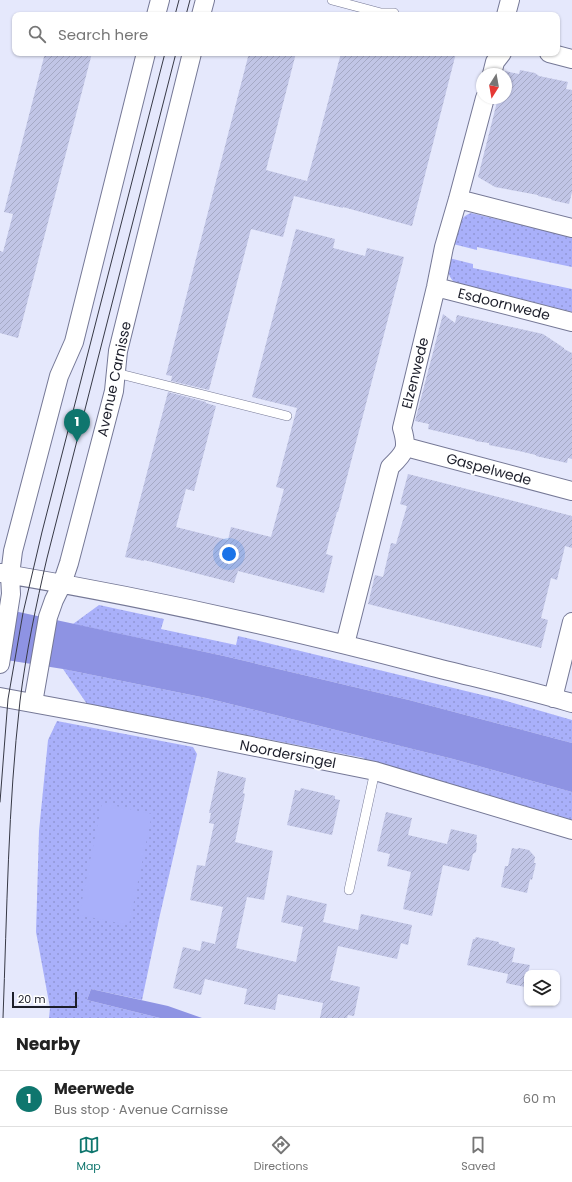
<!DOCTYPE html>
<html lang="en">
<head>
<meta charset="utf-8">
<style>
	:root { --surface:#fff; --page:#f2f2f2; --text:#222; --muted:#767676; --line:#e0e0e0; --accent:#0f766e }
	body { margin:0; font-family:Poppins,sans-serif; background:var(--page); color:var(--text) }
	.controls { position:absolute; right:12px; bottom:12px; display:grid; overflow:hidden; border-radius:8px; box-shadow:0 1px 3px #0004 }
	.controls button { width:36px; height:36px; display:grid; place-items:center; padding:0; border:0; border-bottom:1px solid var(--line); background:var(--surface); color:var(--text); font:20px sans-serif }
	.compass { position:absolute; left:476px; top:68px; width:36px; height:36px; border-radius:50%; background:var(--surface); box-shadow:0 1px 3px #0004; rotate:191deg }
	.scale { position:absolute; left:12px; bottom:10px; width:65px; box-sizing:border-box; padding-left:4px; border:2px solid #1c1e2a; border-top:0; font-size:11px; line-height:14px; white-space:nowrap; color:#1c1e2a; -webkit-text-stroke:3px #fff; paint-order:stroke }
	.you { position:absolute; left:229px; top:554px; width:14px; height:14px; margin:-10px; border:3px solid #fff; border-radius:50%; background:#1a73e8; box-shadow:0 0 0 6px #1a73e833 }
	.badge { display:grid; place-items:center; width:26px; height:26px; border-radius:50%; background:var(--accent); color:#fff; font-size:13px; font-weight:700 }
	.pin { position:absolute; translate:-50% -33px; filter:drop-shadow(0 1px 2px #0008) }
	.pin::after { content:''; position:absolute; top:21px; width:14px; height:12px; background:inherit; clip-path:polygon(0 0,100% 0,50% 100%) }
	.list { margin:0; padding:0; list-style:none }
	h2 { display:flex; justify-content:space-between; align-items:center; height:52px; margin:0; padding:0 16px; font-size:17px }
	h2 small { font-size:13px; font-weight:400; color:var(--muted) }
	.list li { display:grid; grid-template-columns:26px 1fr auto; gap:12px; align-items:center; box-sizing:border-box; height:56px; padding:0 16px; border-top:1px solid var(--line) }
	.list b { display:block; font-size:15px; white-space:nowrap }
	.list p { margin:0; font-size:13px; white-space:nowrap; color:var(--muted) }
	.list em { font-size:13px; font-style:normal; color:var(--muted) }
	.icon { flex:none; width:22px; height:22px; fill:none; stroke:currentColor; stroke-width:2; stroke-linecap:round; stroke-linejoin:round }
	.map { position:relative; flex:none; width:572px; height:1018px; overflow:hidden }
	.search { position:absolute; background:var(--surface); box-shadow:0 1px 3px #0004; left:12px; right:12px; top:12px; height:44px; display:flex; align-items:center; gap:10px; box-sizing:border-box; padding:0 14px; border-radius:8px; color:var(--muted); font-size:15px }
	.sheet { height:108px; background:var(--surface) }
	nav { display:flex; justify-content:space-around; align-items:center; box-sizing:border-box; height:56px; border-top:1px solid var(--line); background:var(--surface); font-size:11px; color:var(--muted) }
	nav a { display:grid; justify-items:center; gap:2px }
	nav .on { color:var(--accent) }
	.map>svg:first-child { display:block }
	.grass { fill:url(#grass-dots) }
	.pitch { fill:#a9b0fa }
	.water { fill:#8e93e3 }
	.building { fill:url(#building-hatch) }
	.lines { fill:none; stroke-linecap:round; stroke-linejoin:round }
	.service-casing { stroke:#757896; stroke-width:10 }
	.minor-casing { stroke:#757896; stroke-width:20 }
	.service { stroke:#fff; stroke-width:9 }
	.minor { stroke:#fff; stroke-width:18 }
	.tram { stroke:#373946; stroke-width:1 }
	.labels { text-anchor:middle; stroke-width:3.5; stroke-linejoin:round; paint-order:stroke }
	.street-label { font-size:14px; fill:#1c1e2a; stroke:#fff }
</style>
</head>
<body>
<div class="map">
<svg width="572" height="1018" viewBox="0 0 572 1018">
	<defs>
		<pattern id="grass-dots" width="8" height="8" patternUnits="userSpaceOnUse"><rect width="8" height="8" fill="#a9b0fa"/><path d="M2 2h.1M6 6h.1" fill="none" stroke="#9197d6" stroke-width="1.8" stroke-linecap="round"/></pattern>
		<pattern id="building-hatch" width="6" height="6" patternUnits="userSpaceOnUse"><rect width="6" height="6" fill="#c1c5e6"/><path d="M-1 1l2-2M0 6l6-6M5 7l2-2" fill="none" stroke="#a5a9c5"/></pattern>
	</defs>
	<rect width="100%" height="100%" fill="#e5e8fc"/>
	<!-- grass -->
	<path class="grass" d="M471 213 572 237V267L477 247V250L453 244C457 231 457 218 471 213Z
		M449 258 473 264V268L572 289V312L454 282C447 275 447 267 449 258Z
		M99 605 164 619 161 629 236 645 238 636 503 700 572 720V743L409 700 224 656 73 624Z
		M63 669 206 698 453 759 572 792V823L363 764 364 758 87 704Z
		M57 721 193 747 197 754 159 919 142 1000 91 989 87 1000 160 1018H49L50 1008 36 932 39 831 48 740Z"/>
	<!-- pitch -->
	<path class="pitch" d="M102 803 152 814 129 925 79 915Z"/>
	<!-- water -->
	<path class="water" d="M0 608 224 656 409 700 572 743V792L453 759 206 698 63 669 0 659Z
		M91 989 168 1006 202 1018H160L87 1000Z"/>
	<!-- building -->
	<path class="building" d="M45 53H92L18 338 0 333V251L3 252 13 214 4 212Z
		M249 53H296L266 170 307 181 341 53H456L412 226 343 207V208L294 196 283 237 251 229 209 390 171 381 172 376 166 375Z
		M520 70 535 73 539 76 568 82 566 89 572 90V192L569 204 551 200 552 199 538 196V195L495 187 478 177 498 98H506V74H504L505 71 519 74Z
		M296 229 335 239 333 248 365 256 367 248 404 257 338 512H337L326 554 333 556 324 593 238 571 234 583 144 560V561L125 557 168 392 206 402V403L216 406 194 491 186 489 176 527 228 540 231 527 271 537 284 489 276 487 297 408 252 397Z
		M443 314 455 323 457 315 543 334 564 348V349L572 353V459L568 458 567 463 536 456V455L519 451 489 445V443L475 441V440L428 429 429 424 415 421Z
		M408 474 572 516V548L565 546 557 580 551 578 541 618 548 620 541 648 368 604 375 575 383 577 391 543 396 544 407 506 400 504Z
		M218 771 246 778 243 793 245 794 235 842 273 851 264 900 247 897 236 948 296 962 303 927 281 922 287 895 327 904 323 922 358 930 361 914 412 925 408 945 401 943 397 959 338 946 330 980 360 987 354 1016 348 1015 347 1018H320L323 1003 278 994 275 1010 244 1004 247 989 205 979 201 995 173 988 183 947 200 951 202 941 215 944 223 907 190 900 197 865 205 866 214 824 209 823 211 813H209Z
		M301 788 335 796V799L340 800 332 835 287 825 295 790 300 791Z
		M386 812 412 818 408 835 447 844 451 829 477 835 476 841 477 844 476 852 473 854 469 871 443 865 432 916 403 909 411 872 387 866 390 854 377 851Z
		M512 848 517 849 519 848 529 850 535 857 534 863H536L534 871 532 880 530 879 527 893 501 887 505 866H508Z
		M476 937 499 942V944L515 948 512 962 530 965 528 973H527L525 987 506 983 508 974 467 965 473 939H475Z"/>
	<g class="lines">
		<!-- service casing -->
		<g class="service-casing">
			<path id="service" d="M332 0 381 13H394
				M116 373 287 416
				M349 890 375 771"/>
		</g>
		<!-- minor casing -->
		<g class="minor-casing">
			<path id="minor" d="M156 15 160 0
				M201 15 205 0
				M506 15 510 0
				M549 53 572 59
				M492 74 495 62 502 53
				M458 199 572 228
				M436 287 572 322
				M406 447 572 491
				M0 573C144 597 287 629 429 666 476 678 525 689 572 703
				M345 644 390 467C406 452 408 448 402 428L436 287 444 247 458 199 485 98
				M0 664 11 594 10 575 13 551 59 376 74 342 146 53
				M0 697 92 714 375 771 572 830
				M553 698 572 622
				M33 703 48 617 54 600 62 584 69 563 114 391 118 351 192 53"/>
		</g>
		<!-- service -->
		<use href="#service" class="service"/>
		<!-- minor -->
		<use href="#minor" class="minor"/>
		<!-- tram -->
		<path class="tram" d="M175 15 179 0
			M186 15 190 0
			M0 802 8 699 23 613 42 532 165 53
			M3 1018C7 912 8 806 20 701 26 653 36 605 47 558L176 53"/>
	</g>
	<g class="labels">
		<!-- street labels -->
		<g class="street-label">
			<text transform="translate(504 304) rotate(14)" y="5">Esdoornwede</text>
			<text transform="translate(415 373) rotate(-76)" y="5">Elzenwede</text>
			<text transform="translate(114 379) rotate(-78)" y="5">Avenue Carnisse</text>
			<text transform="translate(489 469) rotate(15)" y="5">Gaspelwede</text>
			<text transform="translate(288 754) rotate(11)" y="5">Noordersingel</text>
		</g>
	</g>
</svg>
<div class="controls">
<button><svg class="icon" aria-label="layers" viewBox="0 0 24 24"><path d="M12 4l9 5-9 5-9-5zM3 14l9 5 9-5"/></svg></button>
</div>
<svg class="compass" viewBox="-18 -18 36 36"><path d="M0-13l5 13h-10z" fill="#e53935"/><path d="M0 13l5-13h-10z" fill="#767676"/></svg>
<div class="scale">20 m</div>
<div class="you"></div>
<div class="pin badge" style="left:77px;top:442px">1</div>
<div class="search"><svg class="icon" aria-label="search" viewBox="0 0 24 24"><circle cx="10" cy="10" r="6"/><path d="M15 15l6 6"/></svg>Search here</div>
</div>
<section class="sheet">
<h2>Nearby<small></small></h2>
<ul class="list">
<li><span class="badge">1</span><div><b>Meerwede</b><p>Bus stop · Avenue Carnisse</p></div><em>60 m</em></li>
</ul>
</section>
<nav>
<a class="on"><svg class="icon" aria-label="map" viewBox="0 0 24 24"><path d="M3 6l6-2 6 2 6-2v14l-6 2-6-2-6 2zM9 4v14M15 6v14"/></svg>Map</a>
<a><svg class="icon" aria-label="directions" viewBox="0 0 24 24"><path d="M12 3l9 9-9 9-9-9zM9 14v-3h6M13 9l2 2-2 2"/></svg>Directions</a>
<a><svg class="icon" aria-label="saved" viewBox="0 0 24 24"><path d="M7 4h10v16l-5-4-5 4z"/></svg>Saved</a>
</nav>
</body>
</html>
